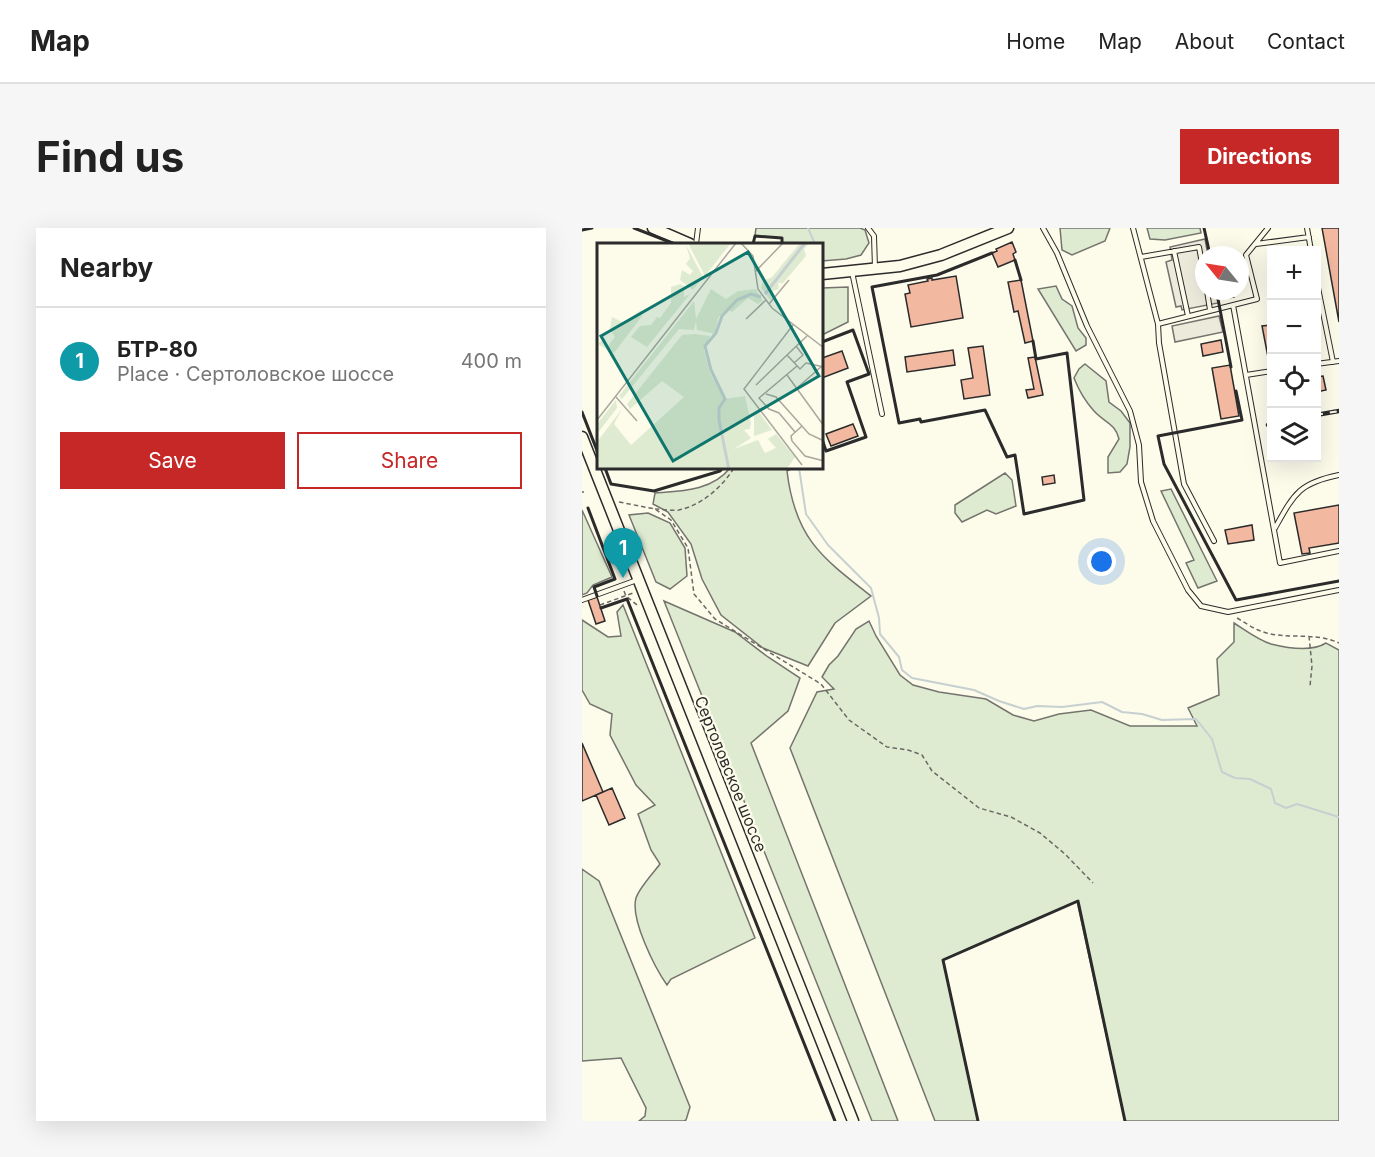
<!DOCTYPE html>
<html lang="en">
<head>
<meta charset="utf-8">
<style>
	:root { --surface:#fff; --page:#f6f6f6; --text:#222; --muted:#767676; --line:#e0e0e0; --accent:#c62828 }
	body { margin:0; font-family:Inter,sans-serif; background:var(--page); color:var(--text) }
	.controls { position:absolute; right:18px; top:18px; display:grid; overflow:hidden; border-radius:0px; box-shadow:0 6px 24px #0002 }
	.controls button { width:54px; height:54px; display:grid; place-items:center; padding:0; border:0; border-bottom:2px solid var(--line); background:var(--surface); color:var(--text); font:30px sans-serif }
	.compass { position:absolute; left:613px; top:18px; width:54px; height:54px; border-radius:50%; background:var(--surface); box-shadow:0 6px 24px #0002; rotate:300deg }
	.you { position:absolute; left:520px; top:334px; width:21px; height:21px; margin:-15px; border:4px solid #fff; border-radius:50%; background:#1a73e8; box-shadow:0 0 0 9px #1a73e833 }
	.badge { display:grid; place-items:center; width:39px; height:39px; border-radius:50%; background:var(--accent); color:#fff; font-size:20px; font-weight:700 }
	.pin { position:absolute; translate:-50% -50px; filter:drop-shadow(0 2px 3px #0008) }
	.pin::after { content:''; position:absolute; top:32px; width:21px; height:18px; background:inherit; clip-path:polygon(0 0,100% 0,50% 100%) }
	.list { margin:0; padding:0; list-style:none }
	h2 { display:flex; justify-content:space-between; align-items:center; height:78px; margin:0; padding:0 24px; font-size:26px }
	h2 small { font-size:20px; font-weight:400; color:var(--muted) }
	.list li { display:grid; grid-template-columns:39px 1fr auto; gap:18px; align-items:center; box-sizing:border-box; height:108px; padding:0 24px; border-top:2px solid var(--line) }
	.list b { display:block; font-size:22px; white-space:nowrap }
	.list p { margin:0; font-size:20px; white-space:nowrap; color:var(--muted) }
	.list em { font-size:20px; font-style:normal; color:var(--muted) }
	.actions { display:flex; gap:12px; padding:18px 24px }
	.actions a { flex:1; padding:14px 0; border:2px solid var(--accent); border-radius:0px; text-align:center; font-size:21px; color:var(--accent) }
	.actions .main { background:var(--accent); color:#fff }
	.icon { flex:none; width:33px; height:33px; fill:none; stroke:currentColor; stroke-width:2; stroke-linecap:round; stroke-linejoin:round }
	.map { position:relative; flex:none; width:757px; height:893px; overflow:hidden; border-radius:0px }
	header { display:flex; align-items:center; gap:36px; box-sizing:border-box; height:84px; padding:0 30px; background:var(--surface); border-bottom:2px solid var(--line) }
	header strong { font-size:28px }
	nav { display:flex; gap:33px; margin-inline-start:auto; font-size:21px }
	.intro { display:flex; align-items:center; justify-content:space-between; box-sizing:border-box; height:144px; padding:0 36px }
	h1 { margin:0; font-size:42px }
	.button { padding:15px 27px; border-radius:0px; background:var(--accent); color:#fff; font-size:21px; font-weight:700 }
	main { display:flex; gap:36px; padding:0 36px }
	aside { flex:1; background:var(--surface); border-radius:0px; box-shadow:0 6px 24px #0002 }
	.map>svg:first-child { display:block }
	.green { fill:#deebd1; stroke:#74746e; stroke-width:1.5 }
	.parking { fill:#eceadb; stroke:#74746e; stroke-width:1.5 }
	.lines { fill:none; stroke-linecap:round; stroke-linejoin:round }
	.stream { stroke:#c7d0d0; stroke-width:2 }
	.building { fill:#f2b8a0; stroke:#2b2b2b; stroke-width:1.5 }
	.lane-casing { stroke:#2b2b2b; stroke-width:6 }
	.secondary-casing { stroke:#2b2b2b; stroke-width:13 }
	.path { stroke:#6a6964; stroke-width:1.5; stroke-dasharray:4.5 3; stroke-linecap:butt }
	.lane { stroke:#fdfbea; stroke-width:4 }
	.secondary { stroke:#fdfbea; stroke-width:10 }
	.rail-casing { stroke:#2b2b2b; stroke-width:4.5 }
	.rail { stroke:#fdfbea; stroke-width:2; stroke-dasharray:7; stroke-linecap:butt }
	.wall { stroke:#2b2b2b; stroke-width:3 }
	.labels { text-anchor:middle; stroke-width:4.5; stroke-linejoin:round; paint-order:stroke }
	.street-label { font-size:16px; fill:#2b2b2b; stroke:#fdfbea }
	.inset-river { fill:none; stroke:#c7d0d0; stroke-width:3 }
	.inset-road { fill:none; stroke:#a9a89e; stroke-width:1.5 }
	.view { fill:#0f766e; fill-opacity:0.15; stroke:#0f766e; stroke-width:3 }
	.inset-edge { fill:none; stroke:#2b2b2b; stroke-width:3 }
</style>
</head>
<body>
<header>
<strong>Map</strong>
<nav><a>Home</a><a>Map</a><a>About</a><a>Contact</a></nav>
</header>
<div class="intro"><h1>Find us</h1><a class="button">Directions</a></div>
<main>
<aside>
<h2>Nearby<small></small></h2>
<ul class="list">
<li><span class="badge" style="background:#0f9aa8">1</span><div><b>БТР-80</b><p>Place · Сертоловское шоссе</p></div><em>400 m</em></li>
</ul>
<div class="actions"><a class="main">Save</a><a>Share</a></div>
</aside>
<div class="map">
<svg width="757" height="893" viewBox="0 0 757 893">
	<rect width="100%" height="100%" fill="#fdfbea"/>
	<!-- green -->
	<path class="green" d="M174 0H278L283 2 287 15 279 27 264 31 240 33V16H200V10L173 8Z
		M478 0H528L523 13 490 27 480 22Z
		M565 0H618L619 5 583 12 568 11Z
		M474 58 480 71 490 78 496 100 504 110V117L494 123 456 61Z
		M266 59V94L240 107V60Z
		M503 136 524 153 527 174 539 183 548 195V219L545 236 538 244 526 245V229L537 211C533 195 523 195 512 183 503 173 497 163 492 150L497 141Z
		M148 240H211L205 243C213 310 239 329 289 368L253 395 226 438 181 420 139 387 120 351 109 316 86 284 71 276 73 265C99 263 130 263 148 240Z
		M423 245 430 252 434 278 414 286 405 282 380 294 373 285V277Z
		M589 261 635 353 616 360 604 335 612 332 579 263Z
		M0 282 30 349 11 357 5 365 0 367Z
		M66 285 88 295 103 320 105 348 88 361 74 354 47 287Z
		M82 373 153 404 186 429 218 450 206 483 169 515 316 893H290Z
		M41 377 173 710 89 751 85 757C73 740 48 691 54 670 57 660 72 644 78 636L69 622 56 586 73 577 54 557 28 507 30 486 8 476 0 462V392L26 409 39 408 35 384Z
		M287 393 294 408 318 447 331 457 357 464 404 471 431 487 452 493 477 486 509 482 548 498H615L606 480 637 467 635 431 652 414V395C663 402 676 412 689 416 705 420 730 424 744 415L757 422V893H543L495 673 361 732 396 893H353L208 520 235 464 252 461 240 449 247 437 256 428 274 401Z
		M0 641 17 653 108 879 104 892 102 893H57L63 888 64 880 39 830 0 833Z"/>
	<!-- parking -->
	<path class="parking" d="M623 11 626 27H622V63H634L636 75 600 82 599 78 594 79 584 34 590 32 588 19Z
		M637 88 641 104 593 114 590 98Z"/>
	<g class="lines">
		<!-- stream -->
		<path class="stream" d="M226 0 233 16
			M240 67 242 56
			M217 240 224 286 246 317 289 360 297 390 298 406 317 429 320 442 330 450 392 462 417 473 442 481 455 478 480 479 520 474 540 484 560 486 580 492 614 491 630 511 640 544 653 550 668 551 689 561 693 575 704 580 715 576 757 589"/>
	</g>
	<!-- building -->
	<path class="building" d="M740 0H757V94Z
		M430 14 434 24 431 26 433 32 416 39 410 25 415 23 414 21Z
		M374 48 381 90 329 99 323 66 328 65 326 57 346 53 345 51 350 50V52Z
		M439 52 451 113 443 115 436 83 432 84 426 54Z
		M634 63H651L652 69 636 71Z
		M689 97 690 128 686 129 680 98Z
		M639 112 641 124 621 128 619 116Z
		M401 118 408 167 382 171 379 152 391 150 386 120Z
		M371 122 373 137 325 144 323 129Z
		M260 123 266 140 240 150V130Z
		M453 129 461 167 446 170 444 162 452 161 446 130Z
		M648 137 657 188 639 191 630 140Z
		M741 148 744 162 734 164V149Z
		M271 196 276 208 249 218 244 206Z
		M472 247 473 255 461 257 460 249Z
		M757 277V315L727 320 728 325 720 326 712 285Z
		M670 297 672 312 646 316 643 302Z
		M15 369 23 393 14 396 6 372Z
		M0 515 21 564 0 573Z
		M30 560 43 590 27 597 14 567Z"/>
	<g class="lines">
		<!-- lane casing -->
		<g class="lane-casing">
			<path id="lane" d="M286 0 292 8 293 40
				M461 0 475 25 505 98 548 183 557 217 559 254 571 293 606 362 619 378 646 384 757 362
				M551 0 576 96 675 71 664 27 686 0
				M725 0 729 22
				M114 16 116 0
				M674 16 727 9
				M592 23 606 88
				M559 29 617 19 622 47
				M270 44 300 186
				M734 50 751 134
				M625 63 628 82
				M651 77 698 335 757 323
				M576 96 577 115 602 256 632 313
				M734 136 757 133
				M664 147 690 143
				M693 300C712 266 717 255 757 247
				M0 372 55 352"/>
		</g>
		<!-- secondary casing -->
		<g class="secondary-casing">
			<path id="secondary" d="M71 0 108 16
				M240 46 318 38 359 27 426 0
				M0 209 271 893"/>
		</g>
		<!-- path -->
		<path class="path" d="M0 264H2
			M37 274 73 281 89 292 106 320 112 366 133 391 239 456 267 492 305 519 326 522 340 527 350 543 397 580 429 589 458 605 483 626 511 655
			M73 281C80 281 89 283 97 282 120 277 140 259 152 240
			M42 363 44 368 55 377
			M18 377 51 365
			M655 390C662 394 669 399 676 402 701 413 731 403 757 415
			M727 408 730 438 728 458"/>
		<!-- lane -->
		<use href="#lane" class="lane"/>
		<!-- secondary -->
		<use href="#secondary" class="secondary"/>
		<!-- rail casing -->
		<g class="rail-casing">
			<path id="rail" d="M734 187 757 183
				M686 197 690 196"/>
		</g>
		<!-- rail -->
		<use href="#rail" class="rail"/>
		<!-- wall -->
		<path class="wall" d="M52 0 93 16
			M622 0 628 27
			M0 2 10 0
			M171 16 173 8 200 10V16
			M410 25 355 47 290 59 317 195 338 191 339 194 403 182 425 229 433 227 442 286 502 272 485 125 454 131 451 113
			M433 32 439 52
			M636 71 649 139
			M240 114 271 102 287 146 265 154 284 209 244 223 240 211
			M654 163 660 192 576 208 582 236 654 372 757 353
			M0 184 16 225
			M23 240 29 256 72 263 138 243 141 240
			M6 280 33 351 12 359 15 368
			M19 380 45 371 253 893
			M396 893 361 732 496 673 543 893"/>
	</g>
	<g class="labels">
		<!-- street labels -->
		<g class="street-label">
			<text transform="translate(149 546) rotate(68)" y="6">Сертоловское шоссе</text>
		</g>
	</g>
	<!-- overview -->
	<g transform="translate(15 15)">
		<rect width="226" height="226" fill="#fdfbea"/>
		<path d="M91 0H134L108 33ZM203 0H212L207 6 209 13 186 40H181L182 46 176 48 177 55 173 57 164 45 166 38 175 34ZM89 2 106 34 96 47 83 37 85 27 93 32 96 28 89 21 93 15ZM83 41 87 43V54L93 51 50 104 34 94 43 83 54 82 60 74 63 75 74 60V44ZM114 46 129 56 141 48 159 46 166 58 161 61 151 55 135 69 130 66 121 75 118 91 100 87 99 78 97 87 82 86 25 156 22 153 97 58 99 76ZM44 67 45 73 17 110 1 101 7 95 11 103 18 94 13 86 15 74 27 80ZM97 91 113 93 107 107 113 130 127 156 148 153 154 180 153 186 147 187 154 195 137 206 161 197 168 210 179 205 171 196 179 191 198 214 190 226H0V199L25 166 17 181 34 202 87 154 65 138 33 166 30 161 85 92ZM19 157 20 165 0 191V181ZM162 169 175 187 157 193V172Z" fill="#deebd1"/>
		<path class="inset-river" d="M168 51 208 0M132 227 122 177V165L128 156 114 127 108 103 119 90 125 73 140 57 154 51 164 54"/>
		<path class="inset-road" d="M144 0 156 13 161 46 175 65 227 105M158 29 186 0M172 61 192 37M149 76 169 57M196 82 147 146 205 222M210 93 190 112 203 126 209 120 227 124M197 120 206 112 199 103M190 132 227 183M159 142 190 112M200 145 225 123M169 151 179 154 212 191 227 198M19 154 40 178M0 177 139 0M205 183 194 193 195 198 208 213 227 218M198 189 182 170 172 166 162 155 200 123"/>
		<path class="view" d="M151 9 222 133 76 218 4 93Z"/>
		<rect width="226" height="226" class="inset-edge"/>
	</g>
</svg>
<div class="controls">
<button>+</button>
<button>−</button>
<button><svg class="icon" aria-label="locate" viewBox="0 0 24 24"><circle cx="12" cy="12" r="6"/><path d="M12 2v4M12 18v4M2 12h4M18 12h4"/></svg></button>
<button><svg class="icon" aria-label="layers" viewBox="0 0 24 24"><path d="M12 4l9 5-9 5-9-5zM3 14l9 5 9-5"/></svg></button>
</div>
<svg class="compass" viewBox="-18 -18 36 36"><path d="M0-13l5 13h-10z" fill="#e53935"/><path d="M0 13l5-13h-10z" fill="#767676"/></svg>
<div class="you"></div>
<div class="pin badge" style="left:41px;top:350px;background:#0f9aa8">1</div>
</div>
</main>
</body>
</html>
